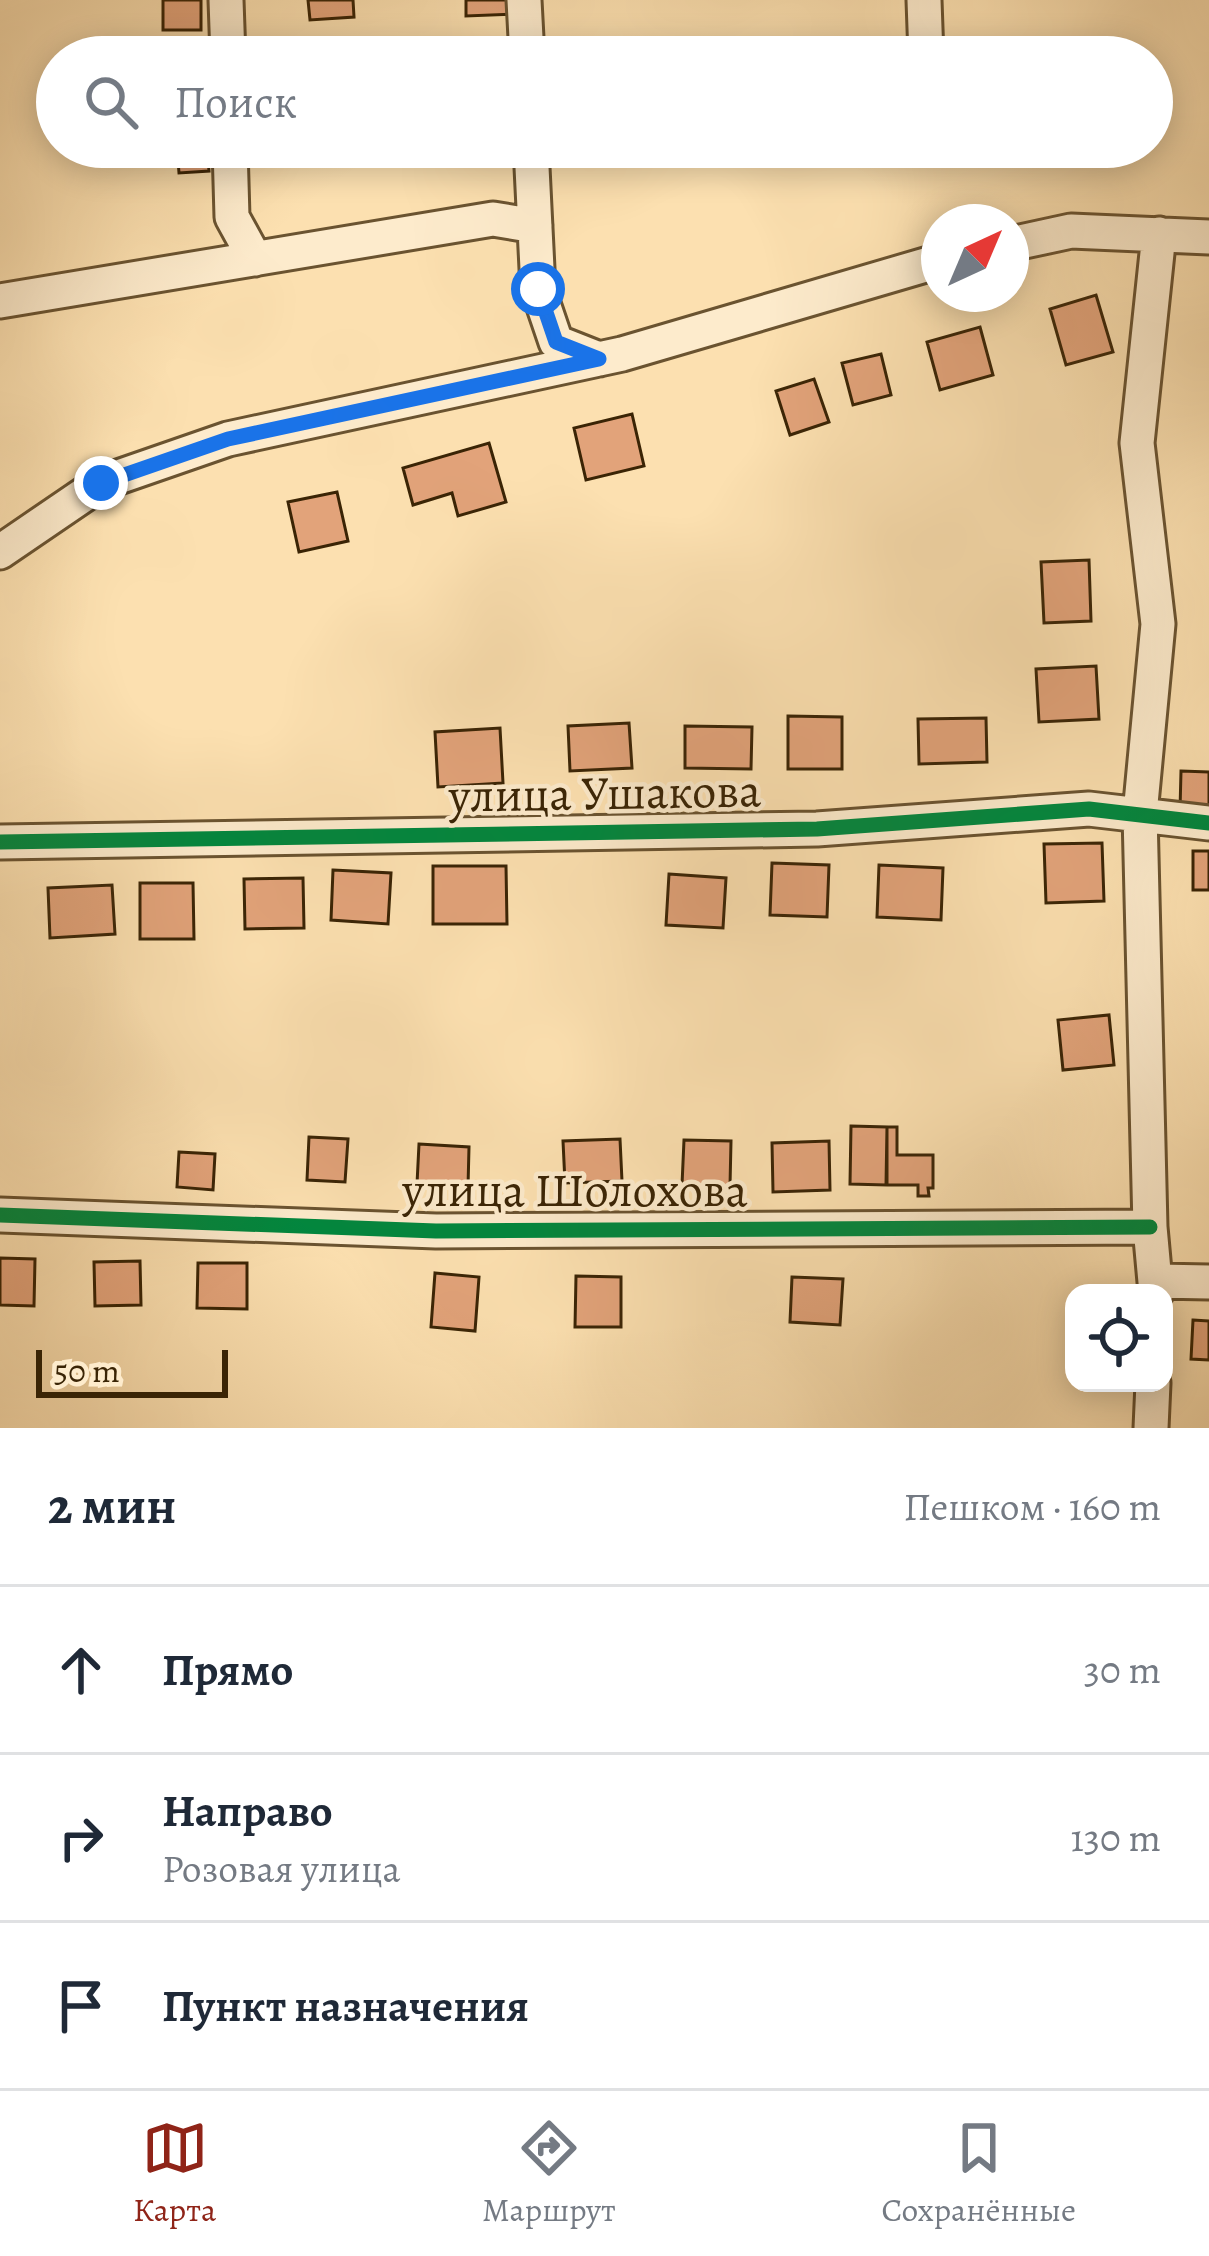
<!DOCTYPE html>
<html lang="ru">
<head>
<meta charset="utf-8">
<style>
	:root { --surface:#fff; --page:#f6f6f7; --text:#1f2937; --muted:#747a83; --line:#e0e1e3; --accent:#8f2418 }
	body { margin:0; font-family:Alegreya,serif; background:var(--page); color:var(--text) }
	.controls { position:absolute; right:36px; bottom:36px; display:grid; overflow:hidden; border-radius:24px; box-shadow:0 6px 30px #0003 }
	.controls button { width:108px; height:108px; display:grid; place-items:center; padding:0; border:0; border-bottom:3px solid var(--line); background:var(--surface); color:var(--text); font:60px sans-serif }
	.compass { position:absolute; left:921px; top:204px; width:108px; height:108px; border-radius:50%; background:var(--surface); box-shadow:0 6px 30px #0003; rotate:44deg }
	.scale { position:absolute; left:36px; bottom:30px; width:192px; box-sizing:border-box; padding-left:12px; border:6px solid #3a2405; border-top:0; font-size:33px; line-height:42px; white-space:nowrap; color:#3a2405; -webkit-text-stroke:9px #fdebcc; paint-order:stroke }
	.stop { position:absolute; width:36px; height:36px; margin:-27px; border:9px solid #1a73e8; border-radius:50%; background:#fff }
	.stop.end { background:#1a73e8; border-color:#fff; box-shadow:0 3px 12px #0008 }
	.list { margin:0; padding:0; list-style:none }
	h2 { display:flex; justify-content:space-between; align-items:center; height:156px; margin:0; padding:0 48px; font-size:51px }
	h2 small { font-size:39px; font-weight:400; color:var(--muted) }
	.list li { display:grid; grid-template-columns:78px 1fr auto; gap:36px; align-items:center; box-sizing:border-box; height:168px; padding:0 48px; border-top:3px solid var(--line) }
	.list b { display:block; font-size:45px; white-space:nowrap }
	.list p { margin:0; font-size:39px; white-space:nowrap; color:var(--muted) }
	.list em { font-size:39px; font-style:normal; color:var(--muted) }
	.icon { flex:none; width:66px; height:66px; fill:none; stroke:currentColor; stroke-width:2; stroke-linecap:round; stroke-linejoin:round }
	.map { position:relative; flex:none; width:1209px; height:1428px; overflow:hidden }
	.search { position:absolute; background:var(--surface); box-shadow:0 6px 30px #0003; left:36px; right:36px; top:36px; height:132px; display:flex; align-items:center; gap:30px; box-sizing:border-box; padding:0 42px; border-radius:66px; color:var(--muted); font-size:45px }
	.sheet { height:660px; background:var(--surface) }
	nav { display:flex; justify-content:space-around; align-items:center; box-sizing:border-box; height:168px; border-top:3px solid var(--line); background:var(--surface); font-size:33px; color:var(--muted) }
	nav a { display:grid; justify-items:center; gap:6px }
	nav .on { color:var(--accent) }
	.map>svg:first-child { display:block }
	.building { fill:#e2a37a; stroke:#3a2405; stroke-width:3 }
	.lines { fill:none; stroke-linecap:round; stroke-linejoin:round }
	.minor-casing { stroke:#6a5330; stroke-width:39 }
	.minor { stroke:#fdebcc; stroke-width:33 }
	.cycleway-casing { stroke:#fdebcc; stroke-width:22 }
	.cycleway { stroke:#00873e; stroke-width:15 }
	.route { stroke:#1a73e8; stroke-width:15 }
	.labels { text-anchor:middle; stroke-width:9; stroke-linejoin:round; paint-order:stroke }
	.street-label { font-size:48px; fill:#3a2405; stroke:#fdebcc }
</style>
</head>
<body>
<div class="map">
<svg width="1209" height="1428" viewBox="0 0 1209 1428">
	<rect width="100%" height="100%" fill="#fce0b0"/>
	<filter id="stains"><feTurbulence type="fractalNoise" baseFrequency=".00167" numOctaves="4"/><feColorMatrix values="0 0 0 0 .2 0 0 0 0 .09 0 0 0 0 .02 0 0 0 .5 -.17"/></filter>
	<radialGradient id="worn" r=".72"><stop offset=".6" stop-color="#630" stop-opacity="0"/><stop offset="1" stop-color="#630" stop-opacity=".3"/></radialGradient>
	<!-- building -->
	<path class="building" d="M163 0H201V30H163Z
		M308 0H353L354 17 310 20Z
		M466 0H512L513 14 466 16Z
		M177 147H207L209 171 179 173Z
		M1096 295 1113 352 1066 365 1050 309Z
		M980 327 993 375 940 390 927 342Z
		M881 354 891 395 853 405 842 363Z
		M814 379 829 422 790 435 776 391Z
		M632 414 644 466 586 480 574 428Z
		M489 443 506 502 458 516 452 493 413 505 403 468Z
		M337 492 348 541 299 552 288 502Z
		M1089 560 1091 621 1044 623 1041 562Z
		M1096 666 1099 719 1039 722 1036 669Z
		M788 716 842 717V769H788Z
		M986 718 987 762 919 764 918 719Z
		M629 723 632 768 570 771 568 726Z
		M685 726 752 727 751 769 685 768Z
		M500 728 503 783 438 787 435 732Z
		M1181 771 1209 772V811L1180 810Z
		M1102 843 1104 901 1046 903 1044 844Z
		M1193 851H1209V890H1193Z
		M772 863 829 865 827 917 770 915Z
		M879 865 943 868 941 920 877 917Z
		M433 866H506L507 924H433Z
		M333 870 391 873 388 924 331 920Z
		M669 874 726 878 723 928 666 925Z
		M303 878 304 928 245 929 244 879Z
		M140 883H193L194 939H140Z
		M112 885 115 934 50 938 48 888Z
		M1109 1015 1114 1065 1063 1070 1058 1020Z
		M851 1126 887 1127 886 1185 850 1184Z
		M887 1127H897V1155H933V1188H928L929 1196H918V1185H887Z
		M309 1137 348 1139 345 1182 307 1180Z
		M620 1139 622 1181 565 1183 563 1141Z
		M684 1140 731 1141 730 1186 682 1185Z
		M829 1141 830 1190 773 1192 772 1143Z
		M419 1144 469 1147 468 1187 417 1184Z
		M179 1152 215 1154 213 1190 177 1187Z
		M0 1258 35 1259 34 1306 0 1305Z
		M140 1261 141 1305 95 1306 94 1262Z
		M198 1263H247V1309L197 1308Z
		M435 1273 479 1277 475 1331 431 1327Z
		M576 1276 621 1277V1327H575Z
		M792 1277 843 1279 840 1325 790 1322Z
		M1193 1320 1209 1321V1360L1191 1359Z"/>
	<g class="lines">
		<!-- minor casing -->
		<g class="minor-casing">
			<path id="minor" d="M226 0 228 57
				M524 0 527 57
				M924 0 926 57
				M230 147 232 217 255 259
				M531 147 538 289 556 342 599 359
				M1011 244 1071 231 1209 237
				M0 301 493 219 535 226
				M0 552 101 483 228 439 622 354 939 261
				M0 842 817 829 1089 809 1209 823
				M0 1215 436 1231 1150 1227
				M1157 1281 1209 1282
				M1156 1293 1150 1227 1140 814 1158 624 1137 443 1159 234
				M1151 1428 1153 1383"/>
		</g>
		<!-- minor -->
		<use href="#minor" class="minor"/>
		<!-- cycleway casing -->
		<g class="cycleway-casing">
			<path id="cycleway" d="M0 842 817 829 1089 809 1209 823
				M0 1215 436 1231 1150 1227"/>
		</g>
		<!-- cycleway -->
		<use href="#cycleway" class="cycleway"/>
	</g>
	<g class="lines">
		<!-- route -->
		<path class="route" d="M101 483 228 439 599 359 556 342 538 289"/>
	</g>
	<g class="labels">
		<!-- street labels -->
		<g class="street-label">
			<text transform="translate(605 792) rotate(-1)" y="17">улица Ушакова</text>
			<text x="575" y="1206">улица Шолохова</text>
		</g>
	</g>
	<rect width="100%" height="100%" filter="url(#stains)"/>
	<rect width="100%" height="100%" fill="url(#worn)"/>
</svg>
<div class="controls">
<button><svg class="icon" aria-label="locate" viewBox="0 0 24 24"><circle cx="12" cy="12" r="6"/><path d="M12 2v4M12 18v4M2 12h4M18 12h4"/></svg></button>
</div>
<svg class="compass" viewBox="-18 -18 36 36"><path d="M0-13l5 13h-10z" fill="#e53935"/><path d="M0 13l5-13h-10z" fill="#747a83"/></svg>
<div class="scale">50 m</div>
<div class="stop" style="left:538px;top:289px"></div>
<div class="stop end" style="left:101px;top:483px"></div>
<div class="search"><svg class="icon" aria-label="search" viewBox="0 0 24 24"><circle cx="10" cy="10" r="6"/><path d="M15 15l6 6"/></svg>Поиск</div>
</div>
<section class="sheet">
<h2>2 мин<small>Пешком · 160 m</small></h2>
<ul class="list">
<li><svg class="icon" aria-label="ahead" viewBox="0 0 24 24"><path d="M12 20V5M6 11l6-6 6 6"/></svg><div><b>Прямо</b></div><em>30 m</em></li>
<li><svg class="icon" aria-label="right" viewBox="0 0 24 24"><path d="M7 20v-9h11M14 6l5 5-5 5"/></svg><div><b>Направо</b><p>Розовая улица</p></div><em>130 m</em></li>
<li><svg class="icon" aria-label="arrive" viewBox="0 0 24 24"><path d="M6 21V4h12l-3 4 3 4H6"/></svg><div><b>Пункт назначения</b></div></li>
</ul>
</section>
<nav>
<a class="on"><svg class="icon" aria-label="map" viewBox="0 0 24 24"><path d="M3 6l6-2 6 2 6-2v14l-6 2-6-2-6 2zM9 4v14M15 6v14"/></svg>Карта</a>
<a><svg class="icon" aria-label="directions" viewBox="0 0 24 24"><path d="M12 3l9 9-9 9-9-9zM9 14v-3h6M13 9l2 2-2 2"/></svg>Маршрут</a>
<a><svg class="icon" aria-label="saved" viewBox="0 0 24 24"><path d="M7 4h10v16l-5-4-5 4z"/></svg>Сохранённые</a>
</nav>
</body>
</html>
